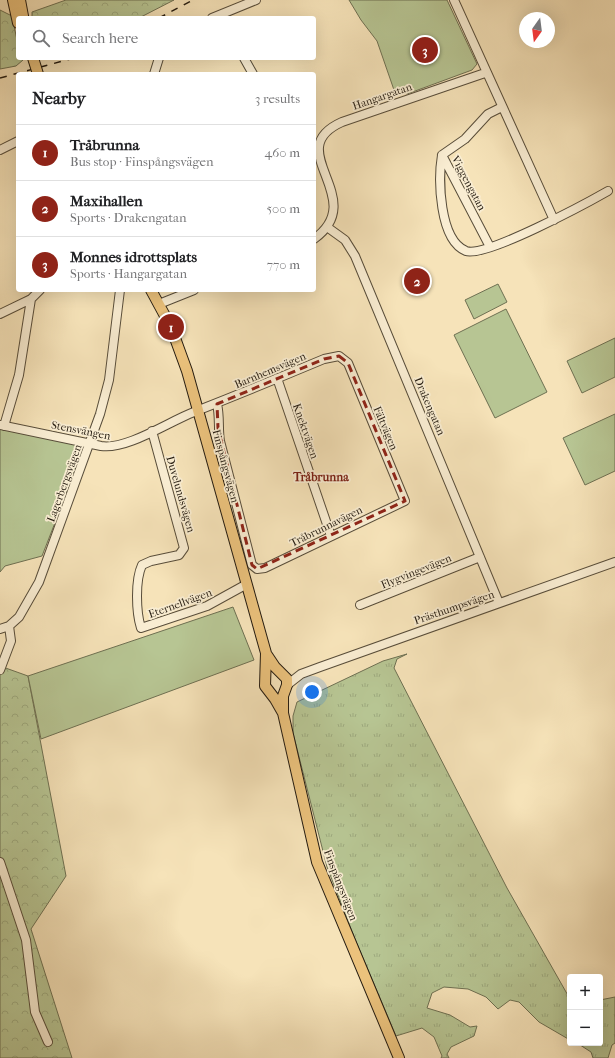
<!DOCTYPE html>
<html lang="en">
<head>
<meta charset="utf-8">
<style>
	:root { --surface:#fff; --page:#f2f2f2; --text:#202124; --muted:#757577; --line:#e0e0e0; --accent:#8f2418 }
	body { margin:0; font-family:"IM FELL French Canon",serif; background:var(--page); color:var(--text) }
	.controls { position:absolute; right:12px; bottom:12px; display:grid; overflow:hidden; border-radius:4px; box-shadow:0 4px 16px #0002 }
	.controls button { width:36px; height:36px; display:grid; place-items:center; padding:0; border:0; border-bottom:1px solid var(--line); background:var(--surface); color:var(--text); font:20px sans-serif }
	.compass { position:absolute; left:519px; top:12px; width:36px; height:36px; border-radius:50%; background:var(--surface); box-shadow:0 4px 16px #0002; rotate:194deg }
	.you { position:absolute; left:312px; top:692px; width:14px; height:14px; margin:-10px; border:3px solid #fff; border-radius:50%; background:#1a73e8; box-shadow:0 0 0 6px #1a73e833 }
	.badge { display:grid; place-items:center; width:26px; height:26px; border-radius:50%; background:var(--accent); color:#fff; font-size:13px; font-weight:700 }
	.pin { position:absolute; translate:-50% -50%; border:2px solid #fff; box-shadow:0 1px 4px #0006 }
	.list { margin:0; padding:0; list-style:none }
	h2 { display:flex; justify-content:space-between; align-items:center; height:52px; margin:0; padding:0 16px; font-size:17px }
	h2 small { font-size:13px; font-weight:400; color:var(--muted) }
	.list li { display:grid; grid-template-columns:26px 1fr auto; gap:12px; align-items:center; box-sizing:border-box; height:56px; padding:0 16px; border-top:1px solid var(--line) }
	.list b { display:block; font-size:15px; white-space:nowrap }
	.list p { margin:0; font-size:13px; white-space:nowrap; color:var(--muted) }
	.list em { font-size:13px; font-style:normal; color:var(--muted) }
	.icon { flex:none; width:22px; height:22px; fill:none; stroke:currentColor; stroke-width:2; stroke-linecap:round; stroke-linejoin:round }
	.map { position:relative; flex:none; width:615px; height:1058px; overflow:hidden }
	.search { position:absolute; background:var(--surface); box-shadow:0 4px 16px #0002; left:16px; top:16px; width:300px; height:44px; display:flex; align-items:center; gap:10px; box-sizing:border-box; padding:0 14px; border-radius:4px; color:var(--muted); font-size:15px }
	.panel { position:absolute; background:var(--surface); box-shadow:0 4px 16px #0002; left:16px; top:72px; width:300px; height:220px; border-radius:4px }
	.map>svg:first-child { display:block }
	.grass { fill:url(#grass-tufts); stroke:#6e7052 }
	.forest { fill:url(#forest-crowns); stroke:#6e7052 }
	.garden { fill:#b7c593; stroke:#6e7052 }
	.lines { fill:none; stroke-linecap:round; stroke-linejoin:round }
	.minor-casing { stroke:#584d3a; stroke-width:10 }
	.major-casing { stroke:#241b10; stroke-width:12 }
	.minor { stroke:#f9edd2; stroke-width:8 }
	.major { stroke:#ebc27c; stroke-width:10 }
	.rail { stroke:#241b10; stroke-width:1.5; stroke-dasharray:7 7; stroke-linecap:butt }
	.major-bridge-casing { stroke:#241b10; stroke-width:12; stroke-linecap:butt }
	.major-bridge { stroke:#ebc27c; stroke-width:10 }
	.marked { fill:none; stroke:#8f2418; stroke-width:3; stroke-dasharray:8 5; stroke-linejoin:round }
	.labels { text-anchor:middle; stroke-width:3.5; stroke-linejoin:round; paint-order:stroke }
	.street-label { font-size:11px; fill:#241b10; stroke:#f9edd2 }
	.neighbourhood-label { font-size:12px; font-weight:bold; fill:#7a1f14; stroke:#f9edd2 }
</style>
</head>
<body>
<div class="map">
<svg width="615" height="1058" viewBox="0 0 615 1058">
	<defs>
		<pattern id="grass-tufts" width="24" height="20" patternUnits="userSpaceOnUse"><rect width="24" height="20" fill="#b7c593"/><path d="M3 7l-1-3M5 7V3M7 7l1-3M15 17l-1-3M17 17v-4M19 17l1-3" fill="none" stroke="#9da97e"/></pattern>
		<pattern id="forest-crowns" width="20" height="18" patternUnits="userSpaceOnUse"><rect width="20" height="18" fill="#b7c593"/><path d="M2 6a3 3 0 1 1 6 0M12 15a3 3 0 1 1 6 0" fill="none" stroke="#9da97e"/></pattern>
	</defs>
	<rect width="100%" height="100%" fill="#f6e3b9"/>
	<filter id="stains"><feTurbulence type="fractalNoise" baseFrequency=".005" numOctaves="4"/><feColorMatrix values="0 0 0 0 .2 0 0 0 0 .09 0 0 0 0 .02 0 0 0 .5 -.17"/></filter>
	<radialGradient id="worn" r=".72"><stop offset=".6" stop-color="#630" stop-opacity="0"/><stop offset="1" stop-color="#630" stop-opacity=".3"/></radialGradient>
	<!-- grass -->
	<path class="grass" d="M407 654 397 659 394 668 507 888 570 999V1040L539 1022 519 1002 510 1000 498 1009 486 997 468 989 444 987 432 993 427 1008 450 1015 470 1027 477 1026 474 1036 451 1047 447 1054 449 1058H441L442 1056 434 1037 422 1028 396 1036 355 939 327 867 293 733V716L297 702 383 661Z
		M615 997V1043L612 1045 608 1058H593L591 1052 577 1043H600V1000Z"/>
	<!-- forest -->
	<path class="forest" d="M66 0H174L139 18H32V12Z
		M0 10 12 16 18 45V58H22L23 60 16 66 0 69Z
		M0 666 28 676 66 876 31 929 72 1058H0Z"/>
	<!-- garden -->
	<path class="garden" d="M349 0H447L477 64 472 70 407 94 394 90 377 41 361 20Z
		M498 284 507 302 474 319 465 300Z
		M506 309 547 392 495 418 454 335Z
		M615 338V377L582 393 567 361Z
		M615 414V471L585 485 563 438Z
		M0 429 85 446 42 556 5 566 0 572Z
		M233 607 254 660 41 739 28 676Z"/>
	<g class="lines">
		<!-- minor casing -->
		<g class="minor-casing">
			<path id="minor" d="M454 0 554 220
				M212 18 256 0
				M244 58 253 74
				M154 74 159 58
				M0 150 18 141
				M442 155C438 179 439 240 466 251 485 258 587 203 608 191
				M327 227 345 240 355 256 499 603
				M314 239C371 198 279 150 342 122L485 73
				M490 247 442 155 465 139 488 114 502 107
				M159 304 194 290
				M0 314 31 299
				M277 378 331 536
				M0 425 101 446C127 450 168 422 194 412 237 395 281 377 324 359L339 356 348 363 405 501 265 568 257 569 252 565 220 441C218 429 220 416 217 404
				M4 426 19 375 31 299 40 290
				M152 431 184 548 179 555 151 561 142 565C135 580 136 612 141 628L207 606 247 584
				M360 605 480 557
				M0 629 9 626 19 617 39 582 100 414 109 380 120 290
				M0 670 11 641 9 626
				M287 685 301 674 320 667 615 562
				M0 862 26 940 35 1012 48 1042"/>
		</g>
		<!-- major casing -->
		<g class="major-casing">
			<path id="major" d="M13 0 18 23
				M20 0 23 16
				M151 290 171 327 187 371 266 653 265 686 275 699 283 713
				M267 655 275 667 287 679V685L283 696V713L317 862 399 1058"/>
		</g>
		<!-- minor -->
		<use href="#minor" class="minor"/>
		<!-- major -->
		<use href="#major" class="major"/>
		<!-- rail -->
		<path class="rail" d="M159 18 193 0
			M0 78 74 58"/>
		<!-- major-bridge casing -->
		<g class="major-bridge-casing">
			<path id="major-bridge" d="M33 58 38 74"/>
		</g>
		<!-- major-bridge -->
		<use href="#major-bridge" class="major-bridge"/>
	</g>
	<!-- marked area -->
	<path class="marked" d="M339 356 348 363 405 501 257 569 252 565 218 428 217 404 324 359Z"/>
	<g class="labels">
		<!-- street labels -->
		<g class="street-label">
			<text transform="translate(382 96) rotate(-19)" y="4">Hangargatan</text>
			<text transform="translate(469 183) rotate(62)" y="4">Viggengatan</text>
			<text transform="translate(270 370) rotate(-23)" y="4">Barnhemsvägen</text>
			<text transform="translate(430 406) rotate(67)" y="4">Drakengatan</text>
			<text transform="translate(386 428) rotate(67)" y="4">Fältvägen</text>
			<text transform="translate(81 430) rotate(11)" y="4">Stensvängen</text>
			<text transform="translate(306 431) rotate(71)" y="4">Knektvägen</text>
			<text transform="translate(226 466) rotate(75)" y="4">Finspångsvägen</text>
			<text transform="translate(64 483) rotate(-70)" y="4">Lagerbergsvägen</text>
			<text transform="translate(181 494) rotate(74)" y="4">Duvelundsvägen</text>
			<text transform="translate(326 526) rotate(-26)" y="4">Tråbrunnavägen</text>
			<text transform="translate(416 571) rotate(-22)" y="4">Flygvingevägen</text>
			<text transform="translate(180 603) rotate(-20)" y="4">Eternellvägen</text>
			<text transform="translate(454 607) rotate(-19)" y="4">Prästhumpsvägen</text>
			<text transform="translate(341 885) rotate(69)" y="4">Finspångsvägen</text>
		</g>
		<!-- neighbourhood labels -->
		<g class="neighbourhood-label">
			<text x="321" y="481">Tråbrunna</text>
		</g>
	</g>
	<rect width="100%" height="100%" filter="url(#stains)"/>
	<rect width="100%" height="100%" fill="url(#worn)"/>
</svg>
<div class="controls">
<button>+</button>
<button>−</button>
</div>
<svg class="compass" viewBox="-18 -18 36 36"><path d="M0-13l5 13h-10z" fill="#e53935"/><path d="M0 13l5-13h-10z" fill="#757577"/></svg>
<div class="you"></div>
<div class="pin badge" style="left:171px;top:327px">1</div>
<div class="pin badge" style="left:417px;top:281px">2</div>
<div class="pin badge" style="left:425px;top:50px">3</div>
<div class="search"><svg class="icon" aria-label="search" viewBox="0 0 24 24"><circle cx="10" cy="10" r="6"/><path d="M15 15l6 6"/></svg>Search here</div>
<section class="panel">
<h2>Nearby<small>3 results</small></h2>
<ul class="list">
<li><span class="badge">1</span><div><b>Tråbrunna</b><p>Bus stop · Finspångsvägen</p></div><em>460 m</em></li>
<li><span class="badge">2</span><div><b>Maxihallen</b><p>Sports · Drakengatan</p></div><em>500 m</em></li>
<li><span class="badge">3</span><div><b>Monnes idrottsplats</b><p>Sports · Hangargatan</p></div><em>770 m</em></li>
</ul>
</section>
</div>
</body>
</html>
